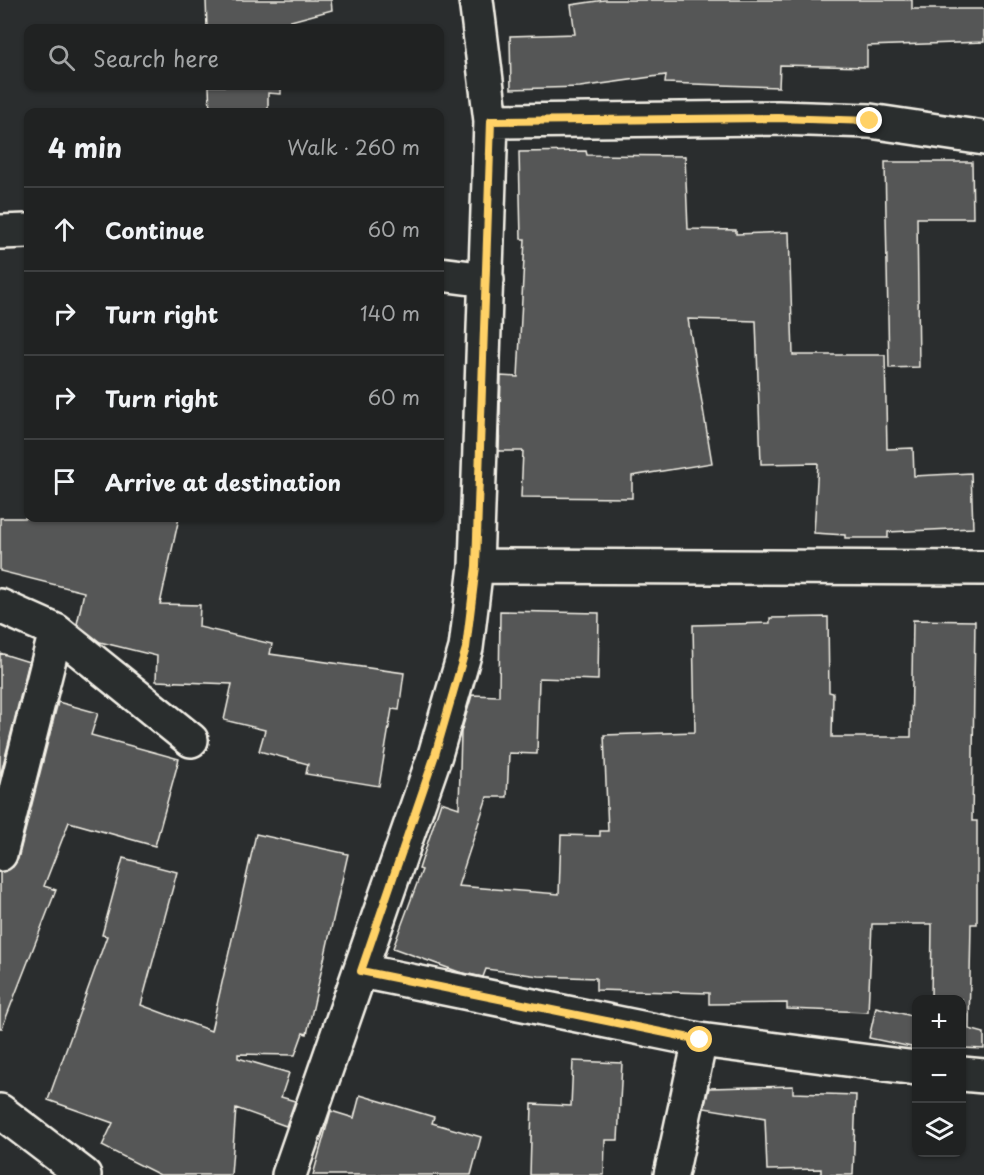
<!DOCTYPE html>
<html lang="en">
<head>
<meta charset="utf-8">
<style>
	:root { --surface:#202222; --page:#2d2f2f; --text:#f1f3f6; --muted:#a2a4a5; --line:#3d3f40 }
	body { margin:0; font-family:"Playpen Sans",sans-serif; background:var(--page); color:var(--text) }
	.controls { position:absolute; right:18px; bottom:18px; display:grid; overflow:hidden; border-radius:12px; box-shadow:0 2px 4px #0004 }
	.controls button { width:54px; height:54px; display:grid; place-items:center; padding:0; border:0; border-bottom:2px solid var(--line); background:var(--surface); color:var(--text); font:30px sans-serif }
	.stop { position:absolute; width:18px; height:18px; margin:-14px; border:4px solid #ffd166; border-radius:50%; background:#fff }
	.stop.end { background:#ffd166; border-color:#fff; box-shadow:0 2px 6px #0008 }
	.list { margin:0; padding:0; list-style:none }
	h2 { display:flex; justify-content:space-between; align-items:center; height:78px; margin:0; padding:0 24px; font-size:26px }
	h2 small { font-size:20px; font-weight:400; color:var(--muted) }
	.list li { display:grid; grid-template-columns:39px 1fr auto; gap:18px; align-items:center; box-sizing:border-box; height:84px; padding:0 24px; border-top:2px solid var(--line) }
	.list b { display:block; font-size:22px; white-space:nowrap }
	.list em { font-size:20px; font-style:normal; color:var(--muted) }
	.icon { flex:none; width:33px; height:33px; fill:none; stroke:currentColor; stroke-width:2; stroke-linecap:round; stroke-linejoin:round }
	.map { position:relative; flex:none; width:984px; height:1175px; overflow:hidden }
	.search { position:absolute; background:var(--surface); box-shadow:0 2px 4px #0004; left:24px; top:24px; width:420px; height:66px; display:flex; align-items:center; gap:15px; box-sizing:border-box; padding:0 21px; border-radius:12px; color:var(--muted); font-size:22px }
	.panel { position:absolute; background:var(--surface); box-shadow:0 2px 4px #0004; left:24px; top:108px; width:420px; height:414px; border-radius:12px }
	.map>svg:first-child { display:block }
	.building { fill:#555756; stroke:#f4f1e8; stroke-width:1.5 }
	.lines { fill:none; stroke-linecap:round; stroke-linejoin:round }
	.minor-casing { stroke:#f4f1e8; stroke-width:38 }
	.minor { stroke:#2a2d2e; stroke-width:33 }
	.route { stroke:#ffd166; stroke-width:8 }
</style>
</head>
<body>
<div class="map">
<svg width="984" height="1175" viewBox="0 0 984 1175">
	<rect width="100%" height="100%" fill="#2a2d2e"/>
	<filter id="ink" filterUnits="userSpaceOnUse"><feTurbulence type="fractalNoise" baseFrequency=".0167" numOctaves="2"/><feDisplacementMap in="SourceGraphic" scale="12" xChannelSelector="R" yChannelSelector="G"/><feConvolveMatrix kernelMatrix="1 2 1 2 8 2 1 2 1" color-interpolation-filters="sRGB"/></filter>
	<g filter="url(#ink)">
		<!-- building -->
		<path class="building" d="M206 0H331L332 10 265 28H207Z
			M604 0H912V9H984V42L867 46V67L780 65 779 87 665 83 666 75 580 87 511 89 510 36 575 34 571 5Z
			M209 86H281V94L268 93V112H210Z
			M586 151 587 155 685 156 688 229 736 230V234L789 232 793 355H885L887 449 913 448 914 476 971 473 973 528 888 532V538H845V535L814 533 818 463 761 464 756 321 688 319 712 463 632 476V498L521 497 523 451H499L501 376 518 377 525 239H521L519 152Z
			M885 162H972L973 218H917L919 367 889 368Z
			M0 518H179L160 604 200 605 199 627 272 644 270 654 404 673 399 710 392 709 379 786 306 774 308 764 259 751 265 730 224 720 232 684 156 681 157 656 100 642 77 624 84 592 0 571Z
			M500 611 599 613 598 680 539 678 537 754 509 753 507 797H487L458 886 559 894 561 835 600 836V831H608L604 735 695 732 693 625 770 623V618L828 617 829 692 833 693 832 737H911L913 620 975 621 972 821H977V924H971L969 1029 984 1033V1049L962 1048V999H931L932 924H872L868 1012 787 1009V1003L709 1004V993L596 990V978L539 976 486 969 483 977 459 972 393 948 422 870 419 869 441 802 459 808 461 732 472 695 499 696Z
			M0 653 29 662 0 777Z
			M58 702 98 713 91 735 179 759 155 846 69 822 44 886 56 890 2 1028H0V872L13 867 18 859Z
			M256 834 348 854 307 1034 303 1033 295 1055 238 1054V1058L289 1073 281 1097 295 1101 286 1126 236 1108 231 1175H160L102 1146 113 1123 48 1100 107 936 102 935 123 858 177 872 141 1005 211 1031Z
			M876 1007 916 1017V1048L869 1038Z
			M573 1061 622 1063 618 1140H605L604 1175H530L532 1104 571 1106Z
			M793 1086V1093L856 1095 853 1175H821V1169L767 1170 765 1118 704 1108 709 1088Z
			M360 1095 434 1117 432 1123 481 1137 471 1175H313L331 1111 354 1118Z"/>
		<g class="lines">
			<!-- minor casing -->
			<g class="minor-casing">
				<path id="minor" d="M491 121 778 118 870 121 984 138
					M0 232 28 231
					M440 274 487 280
					M476 566 984 568
					M0 606 56 631 191 740
					M0 854 56 631
					M361 971 700 1040 916 1068
					M962 1074 984 1076
					M0 1111 84 1175
					M289 1175 435 755 466 648 476 566 491 121 476 0
					M671 1175 700 1040"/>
			</g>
			<!-- minor -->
			<use href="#minor" class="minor"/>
		</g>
	</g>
	<g class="lines" filter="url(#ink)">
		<!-- route -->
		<path class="route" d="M700 1040 361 971 435 755 466 648 476 566 491 121 778 118 870 121"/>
	</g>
</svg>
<div class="controls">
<button>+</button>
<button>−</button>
<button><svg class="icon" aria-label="layers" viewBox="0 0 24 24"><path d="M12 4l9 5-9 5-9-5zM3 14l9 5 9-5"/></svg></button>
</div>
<div class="stop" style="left:700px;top:1040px"></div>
<div class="stop end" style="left:870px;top:121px"></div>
<div class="search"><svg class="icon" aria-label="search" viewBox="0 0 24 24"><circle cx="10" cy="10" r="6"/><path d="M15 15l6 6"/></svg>Search here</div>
<section class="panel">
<h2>4 min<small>Walk · 260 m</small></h2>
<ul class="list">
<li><svg class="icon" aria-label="ahead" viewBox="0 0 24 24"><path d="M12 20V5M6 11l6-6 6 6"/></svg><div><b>Continue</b></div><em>60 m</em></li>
<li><svg class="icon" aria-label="right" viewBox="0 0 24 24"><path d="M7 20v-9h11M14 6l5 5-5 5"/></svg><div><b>Turn right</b></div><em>140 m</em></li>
<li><svg class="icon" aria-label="right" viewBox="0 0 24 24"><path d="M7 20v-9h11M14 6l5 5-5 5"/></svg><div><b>Turn right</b></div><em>60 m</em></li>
<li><svg class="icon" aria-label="arrive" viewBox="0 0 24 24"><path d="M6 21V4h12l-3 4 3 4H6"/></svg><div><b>Arrive at destination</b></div></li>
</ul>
</section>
</div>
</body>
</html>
